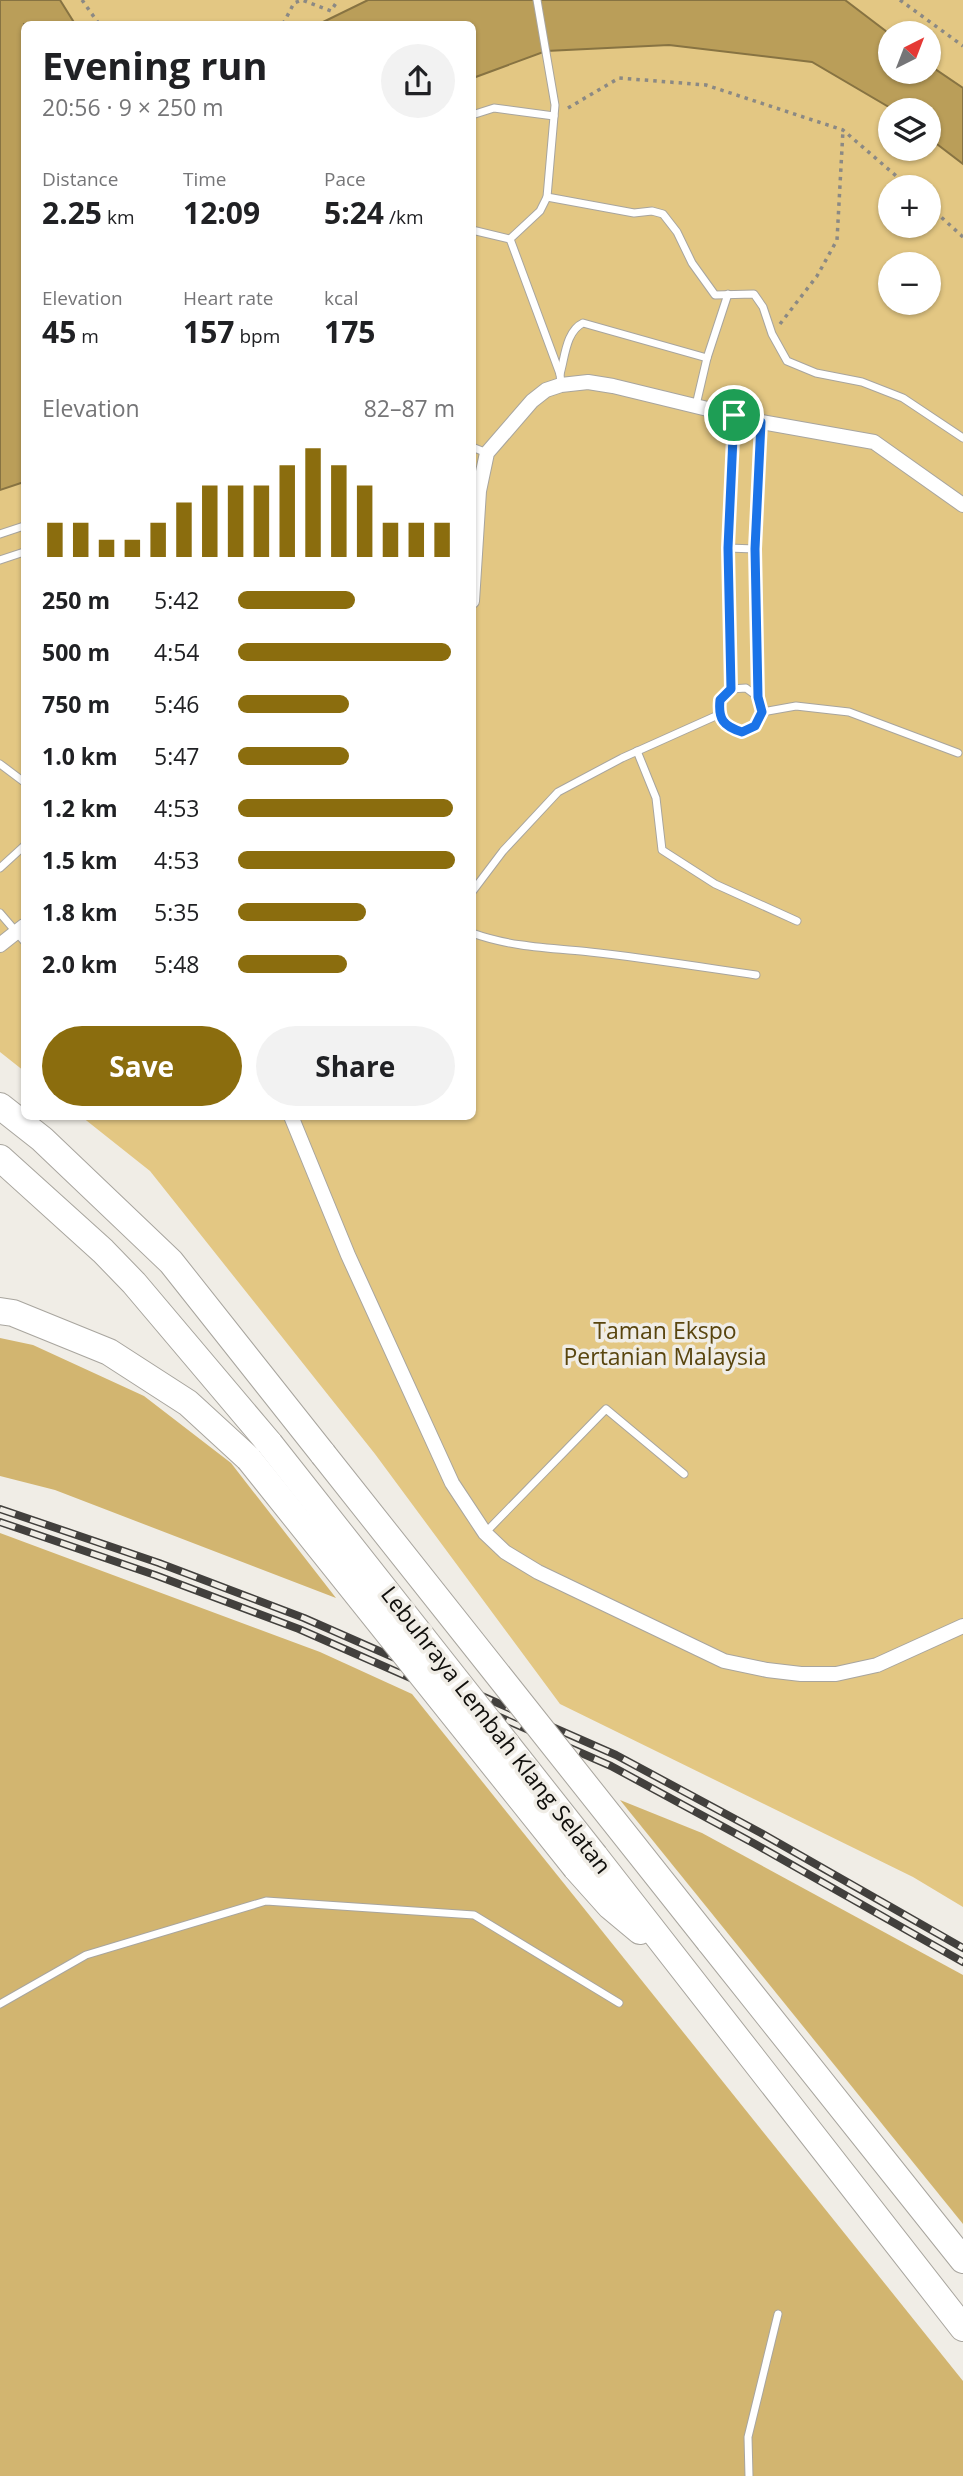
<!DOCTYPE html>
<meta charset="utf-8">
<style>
:root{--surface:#fff;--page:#f2f2f2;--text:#202124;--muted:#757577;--accent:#8b6d0e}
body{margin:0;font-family:"Open Sans",sans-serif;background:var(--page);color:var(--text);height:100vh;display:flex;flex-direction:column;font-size:26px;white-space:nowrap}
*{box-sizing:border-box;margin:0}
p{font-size:23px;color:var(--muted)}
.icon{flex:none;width:38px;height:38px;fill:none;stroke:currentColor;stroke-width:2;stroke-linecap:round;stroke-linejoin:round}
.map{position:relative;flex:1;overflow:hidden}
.details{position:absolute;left:21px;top:21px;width:455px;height:1099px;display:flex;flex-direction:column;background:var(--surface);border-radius:10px;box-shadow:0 2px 5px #0004}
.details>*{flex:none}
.needle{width:46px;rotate:42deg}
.tools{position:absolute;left:878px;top:21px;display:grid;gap:14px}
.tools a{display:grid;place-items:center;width:63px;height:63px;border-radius:50%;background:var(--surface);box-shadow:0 2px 5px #0004;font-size:35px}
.pin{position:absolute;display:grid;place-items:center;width:60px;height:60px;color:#fff;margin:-30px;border:4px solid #fff;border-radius:50%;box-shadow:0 2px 7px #0007}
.round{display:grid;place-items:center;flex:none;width:74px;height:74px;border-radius:37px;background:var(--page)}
.head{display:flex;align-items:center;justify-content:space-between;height:119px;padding:0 21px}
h1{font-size:38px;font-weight:700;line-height:52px}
.figures{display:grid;grid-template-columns:repeat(3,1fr);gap:10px;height:119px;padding:7px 21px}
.figures div{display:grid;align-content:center}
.figures b{font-size:30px;font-weight:700}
.figures small{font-size:19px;font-weight:400}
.figures p{font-size:19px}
.chart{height:196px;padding:14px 21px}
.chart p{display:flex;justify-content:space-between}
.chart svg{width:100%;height:126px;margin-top:7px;stroke:var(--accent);stroke-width:6}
.primary-button{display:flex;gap:14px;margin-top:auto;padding:14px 21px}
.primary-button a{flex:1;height:80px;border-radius:42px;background:var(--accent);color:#fff;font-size:28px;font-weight:700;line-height:80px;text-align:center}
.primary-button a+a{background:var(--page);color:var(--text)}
ul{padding:0 21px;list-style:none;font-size:23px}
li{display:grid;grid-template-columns:112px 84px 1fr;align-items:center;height:52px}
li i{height:18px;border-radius:9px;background:var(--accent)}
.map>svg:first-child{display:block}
</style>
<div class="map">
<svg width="963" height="2476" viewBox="0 0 963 2476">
<rect width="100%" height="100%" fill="#f0ede6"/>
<path fill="#e3c783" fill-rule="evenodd" d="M0,0H963V1907L913,1877L560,1704L375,1454L150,1171L82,1117L472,1116V24H24V1071L0,1052ZM891,33H929V72H891ZM891,110H929V149H891ZM891,187H929V226H891ZM891,264H929V303H891Z"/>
<g fill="#d2b570">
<path d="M0,1338L33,1345L144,1396L231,1463L336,1598L55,1490L0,1476Z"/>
<path d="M0,1533L320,1652L412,1694L963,2381V2476H0Z"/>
<path d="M620,1800L702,1833L963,1975V2224Z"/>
</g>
<g fill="#ba9e59" stroke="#877342" stroke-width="2">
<path d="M0,0H60L75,24H24V482L0,490Z"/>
<path d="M368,0H845L891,35V72H929V65L963,88V164L929,138V110H894L812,62L669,45L546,51L473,78L472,24H319Z"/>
</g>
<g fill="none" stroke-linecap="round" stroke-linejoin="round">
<g stroke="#a8a59e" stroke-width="9">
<g id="lane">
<path d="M537,0L555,105L547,197L540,211L510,239L560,374L561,384"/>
<path d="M472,115L494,108L554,116"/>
<path d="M547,197L634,213L652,211L663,214L677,232L692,263L715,295L754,294L763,307L772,334L787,361L816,373L862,382L903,398L963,438"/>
<path d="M472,230L510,239"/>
<path d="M560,374C565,357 566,331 583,323L707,358"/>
<path d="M696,405L707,358L728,294"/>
<path d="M472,447L487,453"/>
<path d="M0,534L24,526"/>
<path d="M728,548L755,549"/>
<path d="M0,560L24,552"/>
<path d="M731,689L728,548L734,415"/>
<path d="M758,697L746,688L731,689C711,708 716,724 742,732L755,726L762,712L758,697L755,549L761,422"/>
<path d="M762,712L796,706L849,712L958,753"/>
<path d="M637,751L656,798L662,850L715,884L797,921"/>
<path d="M0,764L24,782"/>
<path d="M0,868L24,846"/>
<path d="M472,892L503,851L558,792L622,758L718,715"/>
<path d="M0,913L24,941"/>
<path d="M472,933C511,947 549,948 590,952C645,958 701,967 756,975"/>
<path d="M485,1533L606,1409L684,1474"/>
<path d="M0,2004L86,1955L266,1901L474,1915L619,2003"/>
<path d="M749,2476L748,2437L778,2314"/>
</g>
</g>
<g stroke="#a8a59e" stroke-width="16">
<g id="street">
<path d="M472,601L479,491L487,453L532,401L546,390L561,385L588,382L613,386L761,422L874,442L963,505"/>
<path d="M0,945L24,926"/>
<path d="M291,1116L348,1255L452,1483L485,1533L505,1552L538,1572L724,1661L767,1670L801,1674H836L877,1665L963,1626"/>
</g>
</g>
<g stroke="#a8a59e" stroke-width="28">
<g id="highway">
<path d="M0,1106L42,1139L171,1262L323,1454"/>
<path d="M0,1158L103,1251L134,1283L270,1444"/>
<path d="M0,1311L13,1313L109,1352L188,1403L249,1459"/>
<path d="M595,1856L963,2328"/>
<path d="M576,1868L610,1906L640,1931"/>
<path d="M709,1941L963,2260"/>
</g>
</g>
<g stroke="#8b8984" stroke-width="3.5" stroke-dasharray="3.5 5" stroke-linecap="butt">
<path d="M82,0L99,24"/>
<path d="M900,0L963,46"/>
<path d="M283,24L294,3L302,0L331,11L338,0"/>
<path d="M568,108L619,78L706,85L843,130L909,187"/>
<path d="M929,206L963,237"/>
<path d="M780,324L817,276L837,240L843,130"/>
</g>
<use href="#lane" stroke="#fff" stroke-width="7"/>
<use href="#street" stroke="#fff" stroke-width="14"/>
<use href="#highway" stroke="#fff" stroke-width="26"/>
<g stroke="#42403d" stroke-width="8">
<g id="rail">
<path d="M0,1509L159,1563L304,1618L616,1755L761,1833L963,1948"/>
<path d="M0,1522L155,1575L299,1629L611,1766L755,1844L963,1962"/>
</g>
</g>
<use href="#rail" stroke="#f0ede6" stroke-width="5" stroke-dasharray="16" stroke-linecap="butt"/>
<g stroke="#a8a59e" stroke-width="28" stroke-linecap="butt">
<g id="highway-bridge">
<path d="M270,1444L595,1856"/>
<path d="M323,1454L709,1941"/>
<path d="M249,1459L576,1868"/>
</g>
</g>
<use href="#highway-bridge" stroke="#fff" stroke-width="26"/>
</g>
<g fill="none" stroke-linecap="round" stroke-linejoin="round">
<g stroke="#fff" stroke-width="14">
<path id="route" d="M734,415L761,422L755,549L758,697L762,712L755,726L742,732C723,726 718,719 720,700L731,689L728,548Z"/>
</g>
<use href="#route" stroke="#1a73e8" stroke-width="9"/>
</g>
<g text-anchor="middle" stroke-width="7" stroke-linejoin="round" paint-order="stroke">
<g font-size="23" fill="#59450e" stroke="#f0ede6">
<text x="665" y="1339">Taman Ekspo<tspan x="665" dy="26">Pertanian Malaysia</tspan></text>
</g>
<g font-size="23" fill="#100f0c" stroke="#f0ede6">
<text transform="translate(496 1730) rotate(52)" y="8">Lebuhraya Lembah Klang Selatan</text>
</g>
</g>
</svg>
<div class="tools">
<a><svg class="needle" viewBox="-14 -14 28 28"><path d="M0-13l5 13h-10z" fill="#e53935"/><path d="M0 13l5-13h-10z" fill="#757577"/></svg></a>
<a><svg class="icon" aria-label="layers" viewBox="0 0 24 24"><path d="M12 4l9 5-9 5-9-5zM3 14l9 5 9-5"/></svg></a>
<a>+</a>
<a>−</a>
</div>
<div class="pin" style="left:734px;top:415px;background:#1e9e55"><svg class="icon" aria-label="arrive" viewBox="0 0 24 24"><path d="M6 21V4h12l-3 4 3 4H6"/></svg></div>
<section class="details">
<div class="head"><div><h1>Evening run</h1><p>20:56 · 9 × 250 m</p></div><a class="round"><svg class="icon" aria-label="share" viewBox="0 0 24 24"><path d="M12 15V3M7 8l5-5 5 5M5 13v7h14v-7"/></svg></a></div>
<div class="figures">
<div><p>Distance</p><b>2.25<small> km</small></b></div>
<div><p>Time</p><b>12:09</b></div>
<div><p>Pace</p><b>5:24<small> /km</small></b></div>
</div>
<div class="figures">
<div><p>Elevation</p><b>45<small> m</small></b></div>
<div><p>Heart rate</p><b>157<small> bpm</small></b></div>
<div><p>kcal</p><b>175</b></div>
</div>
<div class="chart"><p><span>Elevation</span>82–87 m</p>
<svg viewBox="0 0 160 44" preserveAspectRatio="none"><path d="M5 44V32M15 44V32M25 44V38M35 44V38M45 44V32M55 44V25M65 44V19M75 44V19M85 44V19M95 44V12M105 44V6M115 44V12M125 44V19M135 44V32M145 44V32M155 44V32"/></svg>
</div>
<ul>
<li><b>250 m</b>5:42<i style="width:54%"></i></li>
<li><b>500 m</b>4:54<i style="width:98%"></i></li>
<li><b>750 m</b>5:46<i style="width:51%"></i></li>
<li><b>1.0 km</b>5:47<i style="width:51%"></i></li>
<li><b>1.2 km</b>4:53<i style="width:99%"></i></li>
<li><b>1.5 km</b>4:53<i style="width:100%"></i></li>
<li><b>1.8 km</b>5:35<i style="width:59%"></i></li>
<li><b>2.0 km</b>5:48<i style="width:50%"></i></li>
</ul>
<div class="primary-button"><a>Save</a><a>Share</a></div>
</section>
</div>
